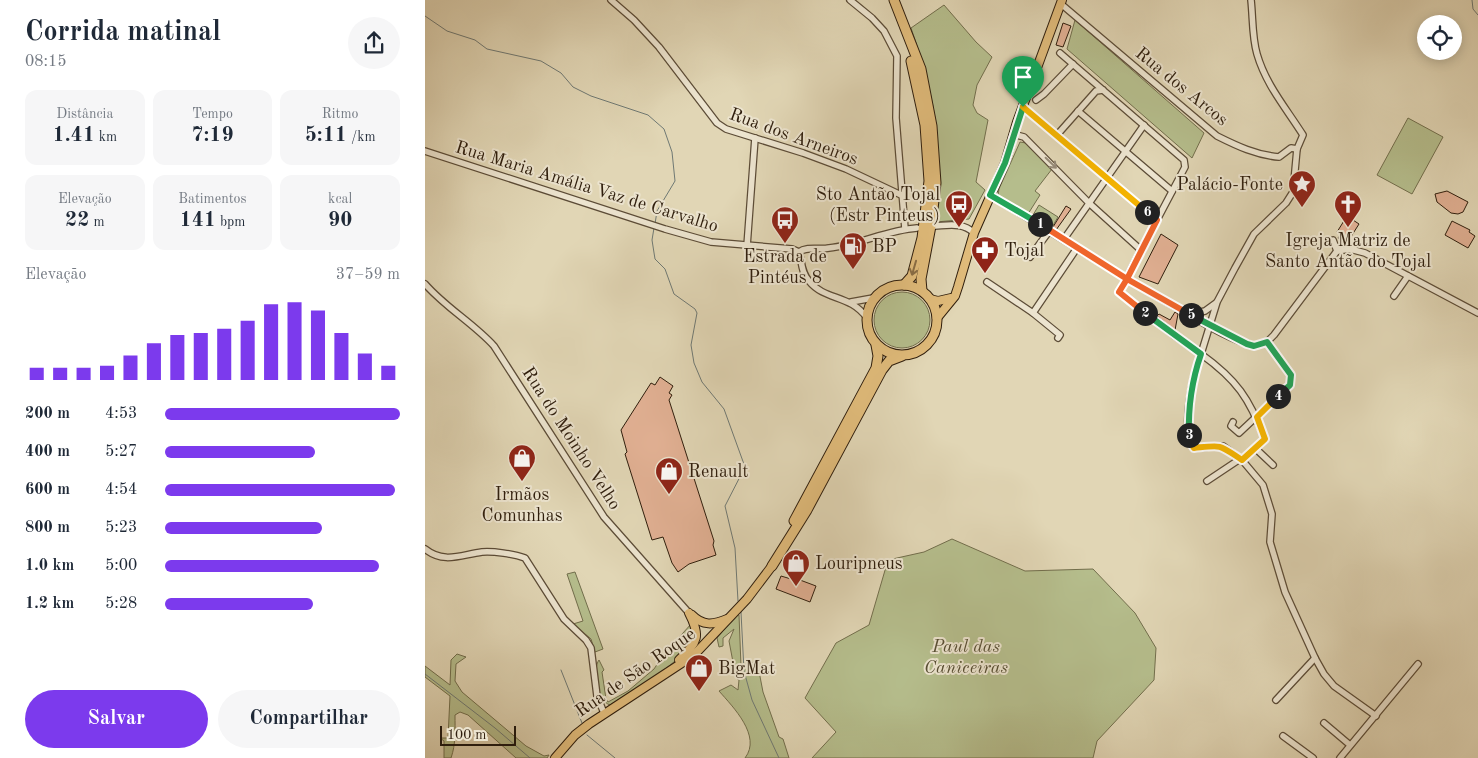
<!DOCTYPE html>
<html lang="pt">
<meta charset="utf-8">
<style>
:root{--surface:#fff;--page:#f6f6f7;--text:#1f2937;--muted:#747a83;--accent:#7c3aed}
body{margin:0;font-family:"Old Standard TT",serif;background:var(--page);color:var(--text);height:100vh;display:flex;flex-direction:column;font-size:19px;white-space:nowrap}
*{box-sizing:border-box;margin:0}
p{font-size:16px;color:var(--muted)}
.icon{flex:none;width:28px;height:28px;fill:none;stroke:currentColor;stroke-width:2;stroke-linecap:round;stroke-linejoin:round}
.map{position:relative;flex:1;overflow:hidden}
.sheet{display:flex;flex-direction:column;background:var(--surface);width:425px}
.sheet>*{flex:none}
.controls{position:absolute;left:992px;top:15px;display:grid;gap:10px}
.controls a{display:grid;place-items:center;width:45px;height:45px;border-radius:50%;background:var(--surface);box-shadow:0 2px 12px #0003;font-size:25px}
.scale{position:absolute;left:15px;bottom:12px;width:76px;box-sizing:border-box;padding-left:5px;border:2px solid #2f1e0d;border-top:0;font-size:14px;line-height:18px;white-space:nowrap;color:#2f1e0d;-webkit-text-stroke:4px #ece4cf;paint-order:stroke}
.pin{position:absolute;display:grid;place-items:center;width:42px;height:42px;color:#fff;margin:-51px -21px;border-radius:50% 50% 50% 0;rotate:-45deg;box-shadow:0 0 5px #0007}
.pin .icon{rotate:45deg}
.km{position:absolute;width:25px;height:25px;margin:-12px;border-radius:50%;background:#222;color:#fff;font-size:14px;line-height:25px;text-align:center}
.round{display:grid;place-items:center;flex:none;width:52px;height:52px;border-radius:26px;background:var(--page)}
.head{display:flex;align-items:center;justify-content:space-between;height:85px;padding:0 25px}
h1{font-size:28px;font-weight:700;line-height:38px}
.stats{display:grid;grid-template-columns:repeat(3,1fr);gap:8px;height:85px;padding:5px 25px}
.stats div{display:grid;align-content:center;border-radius:12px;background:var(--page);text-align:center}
.stats b{font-size:21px;font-weight:700}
.stats small{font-size:14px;font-weight:400}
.stats p{font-size:14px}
.chart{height:140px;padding:10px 25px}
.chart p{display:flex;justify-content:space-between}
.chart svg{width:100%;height:90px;margin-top:5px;stroke:var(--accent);stroke-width:6}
.primary-button{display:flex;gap:10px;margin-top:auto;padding:10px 25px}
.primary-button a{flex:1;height:58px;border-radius:30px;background:var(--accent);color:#fff;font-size:20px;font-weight:700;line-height:58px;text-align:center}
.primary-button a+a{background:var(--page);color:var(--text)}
ul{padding:0 25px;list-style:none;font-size:16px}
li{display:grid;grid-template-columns:80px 60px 1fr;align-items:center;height:38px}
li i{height:12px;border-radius:6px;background:var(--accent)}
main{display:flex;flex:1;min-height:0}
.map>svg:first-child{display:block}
</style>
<main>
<section class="sheet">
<div class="head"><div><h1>Corrida matinal</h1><p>08:15</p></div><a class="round"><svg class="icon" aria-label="share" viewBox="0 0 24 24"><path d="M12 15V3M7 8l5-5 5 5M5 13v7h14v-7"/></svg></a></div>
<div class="stats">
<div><p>Distância</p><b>1.41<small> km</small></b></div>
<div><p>Tempo</p><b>7:19</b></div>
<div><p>Ritmo</p><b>5:11<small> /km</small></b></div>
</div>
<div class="stats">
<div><p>Elevação</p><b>22<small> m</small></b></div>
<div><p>Batimentos</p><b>141<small> bpm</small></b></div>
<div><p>kcal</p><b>90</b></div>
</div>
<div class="chart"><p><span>Elevação</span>37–59 m</p>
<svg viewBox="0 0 160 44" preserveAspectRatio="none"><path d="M5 44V38M15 44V38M25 44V38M35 44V37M45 44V32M55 44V26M65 44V22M75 44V21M85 44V19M95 44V15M105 44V7M115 44V6M125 44V10M135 44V21M145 44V31M155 44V37"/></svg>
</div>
<ul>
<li><b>200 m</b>4:53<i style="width:100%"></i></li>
<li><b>400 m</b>5:27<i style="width:64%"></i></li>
<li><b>600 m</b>4:54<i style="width:98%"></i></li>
<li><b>800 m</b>5:23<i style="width:67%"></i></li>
<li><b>1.0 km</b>5:00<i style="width:91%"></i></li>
<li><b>1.2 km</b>5:28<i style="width:63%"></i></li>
</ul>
<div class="primary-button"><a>Salvar</a><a>Compartilhar</a></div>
</section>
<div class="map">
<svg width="1053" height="758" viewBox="0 0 1053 758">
<rect width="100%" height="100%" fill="#e1d6b5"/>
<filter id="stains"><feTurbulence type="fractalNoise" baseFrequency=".004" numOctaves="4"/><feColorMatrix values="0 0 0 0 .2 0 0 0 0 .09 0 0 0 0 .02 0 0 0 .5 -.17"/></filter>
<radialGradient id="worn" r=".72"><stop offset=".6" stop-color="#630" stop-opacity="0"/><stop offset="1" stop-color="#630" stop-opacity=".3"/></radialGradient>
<g fill="#b5bd8c" stroke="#726e4c">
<path d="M519,5L551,42L567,57L552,85L548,105L552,113L563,120L551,182L560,190L544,219L511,222C512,193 514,163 512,133C508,97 498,62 486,28Z"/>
<path d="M650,20L779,133L767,158L642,49Z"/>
<path d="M983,118L1018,137L987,194L952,175Z"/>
<path d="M595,142L601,143L627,169L610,191L615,195L603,214L573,195L574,189Z"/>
<path d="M614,205L633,217L627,227L608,215Z"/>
<circle cx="477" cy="320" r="28"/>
<path d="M527,539L600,571L668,569L710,613L731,648L729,680L672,741L668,758H387L411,732L380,698L411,643L444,625L463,560L499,552Z"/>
<path d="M150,572L178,649L170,652L166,639L148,624L158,621L142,574Z"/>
<path d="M312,614L314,615L316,666L332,661L338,692L354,737L358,739L364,758H320C337,736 308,707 294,691L306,685L313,690L314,680L311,678L304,641L309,629L298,638V646L294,647L292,638Z"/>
<path d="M267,623C267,626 269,631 269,634C268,658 204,692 185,705C172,701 167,669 174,660L179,670L177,672L181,699L183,702L203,691L229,669L239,654Z"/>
<path d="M32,654L41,657L31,664L30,681L37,692L101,746L119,756L124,755L122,758H91L43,715L35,712L30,715C30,729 31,744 26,758H19V741L15,738H23L25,696L0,677V666L25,685L26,660Z"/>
</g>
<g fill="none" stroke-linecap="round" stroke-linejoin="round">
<g stroke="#6f7974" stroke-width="1">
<path d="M1047,0L1048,9L1053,15"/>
<path d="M0,16L22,31L50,40L62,49L116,61L136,73L148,87L166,96L223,115L239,129L247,152L250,181L232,211L230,224"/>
<path d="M229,228L227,240L230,259L240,269L249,294L270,309L272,313L266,345L269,363L277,382L299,409L320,467L300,506L310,548L313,601"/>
<path d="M316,612L319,671L327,700L354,758"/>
<path d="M136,670L157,723"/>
<path d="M0,674L70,728L105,758"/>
<path d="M162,735L190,758"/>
</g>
</g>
<g fill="#e1b093" stroke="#2f1e0d">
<path d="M638,23L646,26L638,47L631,45Z"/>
<path d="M1022,191L1043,202L1038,212L1033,214L1026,213L1012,202L1010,194Z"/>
<path d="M641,206L646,209L631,230L628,227Z"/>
<path d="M922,216L934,224L922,243L913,238L916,234L912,232Z"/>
<path d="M1027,221L1045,230L1044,232L1050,236L1043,248L1020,235Z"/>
<path d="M736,234L753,245L733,284L714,277Z"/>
<path d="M750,312L753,314L750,330L732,316L734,314L745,320Z"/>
<path d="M235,377L248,386L244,393L247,395L244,400L289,541L288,545L291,555L264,564L253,572L247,563L238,537L227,540L200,454L202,452L196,430L226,383L230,385Z"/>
<path d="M356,576L366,579L367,577L391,586L385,602L351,589Z"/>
</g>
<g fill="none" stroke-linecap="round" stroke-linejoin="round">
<g stroke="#5c4c37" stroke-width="8">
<g id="minor">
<path d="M186,0L209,20L234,47L292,123L301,129L378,153L421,169L476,195"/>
<path d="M425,0L447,18L459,31L472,56L471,118L480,229"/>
<path d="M636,4L792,136C812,146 831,155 854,157L866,148L872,149"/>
<path d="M635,53L759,160L760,167L694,292L750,336L776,354L792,302L810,268L829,234L861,203L868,192L872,149L878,135C861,108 841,85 832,54C827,37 828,18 826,0"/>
<path d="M611,100L619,94L648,64"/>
<path d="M598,107L732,221"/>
<path d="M653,111L747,191"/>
<path d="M588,134L599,137L664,203L717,251"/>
<path d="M632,135L671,91L678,90"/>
<path d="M0,151L240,229L286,242L367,249L374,252C382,246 395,250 404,248C434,245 462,230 492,228"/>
<path d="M565,195C628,233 690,273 754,309C777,322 803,339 829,346L842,342L849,335L912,251"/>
<path d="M506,226C521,226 537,221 549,233"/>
<path d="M639,239L719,125"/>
<path d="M908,240L912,251"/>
<path d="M322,246L330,138"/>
<path d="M912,251L925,249L940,253L1053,313"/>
<path d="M374,252C377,262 376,272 384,281C400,301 425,294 442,318"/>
<path d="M605,257L625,230"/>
<path d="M562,282L608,313L635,335L633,338"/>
<path d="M0,284C21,308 48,323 69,346L179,517L264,613"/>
<path d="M969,296L983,276"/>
<path d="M426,302L448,298"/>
<path d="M608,313L652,248"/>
<path d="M766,314L780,311L791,303"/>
<path d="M808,422L806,426L814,433L865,385L866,375L842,342"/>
<path d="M830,448L848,465"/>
<path d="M817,460L840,439C824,398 812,380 776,354C768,376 755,428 769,448L798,446L817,460L838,485L847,514L845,542L860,592L890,658L899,674L909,686L951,716"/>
<path d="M782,481L815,459"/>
<path d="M0,549C19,564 35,555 57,552C68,551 89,554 100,558L139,619L161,640L166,648L172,696L179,713"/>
<path d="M851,700L890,658"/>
<path d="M899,723L925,745"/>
<path d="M858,736L888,758"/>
<path d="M915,758L993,664"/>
</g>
</g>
<g stroke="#2f1e0d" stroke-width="10">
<g id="major">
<path d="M505,299L513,301L526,298"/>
<path d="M512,318L530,296L533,287L549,233L580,163L592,122L637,0"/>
<path d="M267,615C278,626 288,625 302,619"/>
<path d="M254,660C273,642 276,636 264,613"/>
<path d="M130,758L150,735L164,724L269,655L322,599L347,566"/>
</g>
</g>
<g stroke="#2f1e0d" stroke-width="11">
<g id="highway">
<path d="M469,0L496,69L507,126L511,183L506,226L496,279L497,291"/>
<circle cx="477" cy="320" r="35"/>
<path d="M479,285L487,276L497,238L504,181L500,125L486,61"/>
<path d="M369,521L451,368L453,356L451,345"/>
<path d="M347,566L382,510L457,370L464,361L477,356"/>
</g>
</g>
<use href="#minor" stroke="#ece4cf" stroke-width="5.5"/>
<use href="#major" stroke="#e0bb7a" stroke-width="8"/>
<use href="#highway" stroke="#e0bb7a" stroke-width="9"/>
</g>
<defs><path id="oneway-shaft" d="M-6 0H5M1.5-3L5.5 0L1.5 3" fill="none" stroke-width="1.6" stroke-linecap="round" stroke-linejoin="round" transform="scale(1.25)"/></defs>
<use stroke="#978b78" href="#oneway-shaft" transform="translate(626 163) rotate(44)"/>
<use stroke="#886c44" href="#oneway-shaft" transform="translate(489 268) rotate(106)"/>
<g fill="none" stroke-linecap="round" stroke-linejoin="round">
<g stroke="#fff" stroke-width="10">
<path id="split-1" d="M598,107L580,163L565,195L615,224"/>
</g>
<g stroke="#fff" stroke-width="10">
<path id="split-2" d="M615,224L702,279L694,292L720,313"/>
</g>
<g stroke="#fff" stroke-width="10">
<path id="split-3" d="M720,313L776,354C767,380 763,407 764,435"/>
</g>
<g stroke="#fff" stroke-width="10">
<path id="split-4" d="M764,435L765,442L769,448C798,445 793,444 817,460L840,439L832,417L853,396"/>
</g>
<g stroke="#fff" stroke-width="10">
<path id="split-5" d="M766,315L822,344L829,346L842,342L866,375L865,385L853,396"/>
</g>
<g stroke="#fff" stroke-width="10">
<path id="split-6" d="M722,212L732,220L702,279L766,315"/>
</g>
<g stroke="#fff" stroke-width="10">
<path id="split-7" d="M598,107L722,212"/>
</g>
<use href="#split-1" stroke="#22a559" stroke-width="6"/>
<use href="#split-2" stroke="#f0652b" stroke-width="6"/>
<use href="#split-3" stroke="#22a559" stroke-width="6"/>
<use href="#split-4" stroke="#f5b400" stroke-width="6"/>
<use href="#split-5" stroke="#22a559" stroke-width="6"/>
<use href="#split-6" stroke="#f0652b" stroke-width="6"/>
<use href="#split-7" stroke="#f5b400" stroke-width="6"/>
</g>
<defs>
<g id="sight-pin" transform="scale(1.4375)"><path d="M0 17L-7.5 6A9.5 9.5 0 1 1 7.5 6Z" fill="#8f2418" stroke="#ece4cf"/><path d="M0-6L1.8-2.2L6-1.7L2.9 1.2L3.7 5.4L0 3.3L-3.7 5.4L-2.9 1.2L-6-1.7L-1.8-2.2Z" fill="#fff"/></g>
<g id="bus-pin" transform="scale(1.4375)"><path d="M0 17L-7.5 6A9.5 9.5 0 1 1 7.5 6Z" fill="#8f2418" stroke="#ece4cf"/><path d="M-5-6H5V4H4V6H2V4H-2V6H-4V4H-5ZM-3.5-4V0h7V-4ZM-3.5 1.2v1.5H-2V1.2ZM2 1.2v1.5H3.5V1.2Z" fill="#fff"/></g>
<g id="church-pin" transform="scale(1.4375)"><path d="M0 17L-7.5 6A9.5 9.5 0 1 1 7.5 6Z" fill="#8f2418" stroke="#ece4cf"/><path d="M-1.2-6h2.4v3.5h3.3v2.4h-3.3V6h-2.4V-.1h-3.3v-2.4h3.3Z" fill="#fff"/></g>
<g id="fuel-pin" transform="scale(1.4375)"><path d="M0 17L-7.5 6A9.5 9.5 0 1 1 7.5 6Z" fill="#8f2418" stroke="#ece4cf"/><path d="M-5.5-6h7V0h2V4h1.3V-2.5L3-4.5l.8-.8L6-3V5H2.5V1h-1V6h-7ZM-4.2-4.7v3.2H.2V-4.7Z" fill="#fff"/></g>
<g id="pharmacy-pin" transform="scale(1.4375)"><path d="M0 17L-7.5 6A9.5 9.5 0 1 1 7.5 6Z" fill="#8f2418" stroke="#ece4cf"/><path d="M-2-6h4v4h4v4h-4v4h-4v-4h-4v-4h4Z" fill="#fff"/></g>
<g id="shop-pin" transform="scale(1.4375)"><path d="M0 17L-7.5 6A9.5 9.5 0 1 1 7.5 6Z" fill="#8f2418" stroke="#ece4cf"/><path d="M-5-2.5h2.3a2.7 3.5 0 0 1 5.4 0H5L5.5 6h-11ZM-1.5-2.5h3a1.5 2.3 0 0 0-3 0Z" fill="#fff"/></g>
</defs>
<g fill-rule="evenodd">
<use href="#sight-pin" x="877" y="184"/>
<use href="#bus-pin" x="534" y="204"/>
<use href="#church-pin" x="923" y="204"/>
<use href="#bus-pin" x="360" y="220"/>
<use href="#fuel-pin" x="428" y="246"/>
<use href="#pharmacy-pin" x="560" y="250"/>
<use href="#shop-pin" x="97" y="458"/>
<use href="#shop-pin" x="244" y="471"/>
<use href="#shop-pin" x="371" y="563"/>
<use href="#shop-pin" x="274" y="668"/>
</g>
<g text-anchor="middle" stroke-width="4" stroke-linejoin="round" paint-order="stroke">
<g font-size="18" fill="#2f1e0d" stroke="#ece4cf">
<text transform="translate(757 86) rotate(39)" y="6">Rua dos Arcos</text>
<text transform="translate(369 136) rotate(20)" y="6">Rua dos Arneiros</text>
<text transform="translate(162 186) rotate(17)" y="6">Rua Maria Amália Vaz de Carvalho</text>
<text transform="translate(147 438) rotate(57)" y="6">Rua do Moinho Velho</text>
<text transform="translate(210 672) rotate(-35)" y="6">Rua de São Roque</text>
</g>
<g font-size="18" fill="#2f1e0d" stroke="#ece4cf" text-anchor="start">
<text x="858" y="190" text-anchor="end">Palácio-Fonte</text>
<text x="515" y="200" text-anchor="end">Sto Antão Tojal<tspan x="515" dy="21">(Estr Pinteus)</tspan></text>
<text x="923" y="246" text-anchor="middle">Igreja Matriz de<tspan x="923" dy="21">Santo Antão do Tojal</tspan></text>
<text x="447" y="252">BP</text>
<text x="579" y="256">Tojal</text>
<text x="360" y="262" text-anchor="middle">Estrada de<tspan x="360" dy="21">Pintéus 8</tspan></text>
<text x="263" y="477">Renault</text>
<text x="97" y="500" text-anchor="middle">Irmãos<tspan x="97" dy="21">Comunhas</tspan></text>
<text x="390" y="569">Louripneus</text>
<text x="293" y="674">BigMat</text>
</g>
<g font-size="18" font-style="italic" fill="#574e33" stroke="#ece4cf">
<text x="541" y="652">Paul das<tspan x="541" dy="21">Caniceiras</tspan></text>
</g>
</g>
<rect width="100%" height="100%" filter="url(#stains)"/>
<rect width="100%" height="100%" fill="url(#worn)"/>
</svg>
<div class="controls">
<a><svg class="icon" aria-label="locate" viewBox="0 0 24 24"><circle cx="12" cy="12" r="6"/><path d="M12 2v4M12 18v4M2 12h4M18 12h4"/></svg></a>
</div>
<div class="scale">100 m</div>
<div class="pin" style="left:598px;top:107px;background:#1e9e55"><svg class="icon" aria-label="arrive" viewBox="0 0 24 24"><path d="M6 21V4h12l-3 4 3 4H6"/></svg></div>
<b class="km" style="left:615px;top:224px">1</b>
<b class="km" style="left:720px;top:313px">2</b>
<b class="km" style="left:764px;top:435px">3</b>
<b class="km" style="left:853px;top:396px">4</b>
<b class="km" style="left:766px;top:315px">5</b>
<b class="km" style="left:722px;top:212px">6</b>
</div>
</main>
